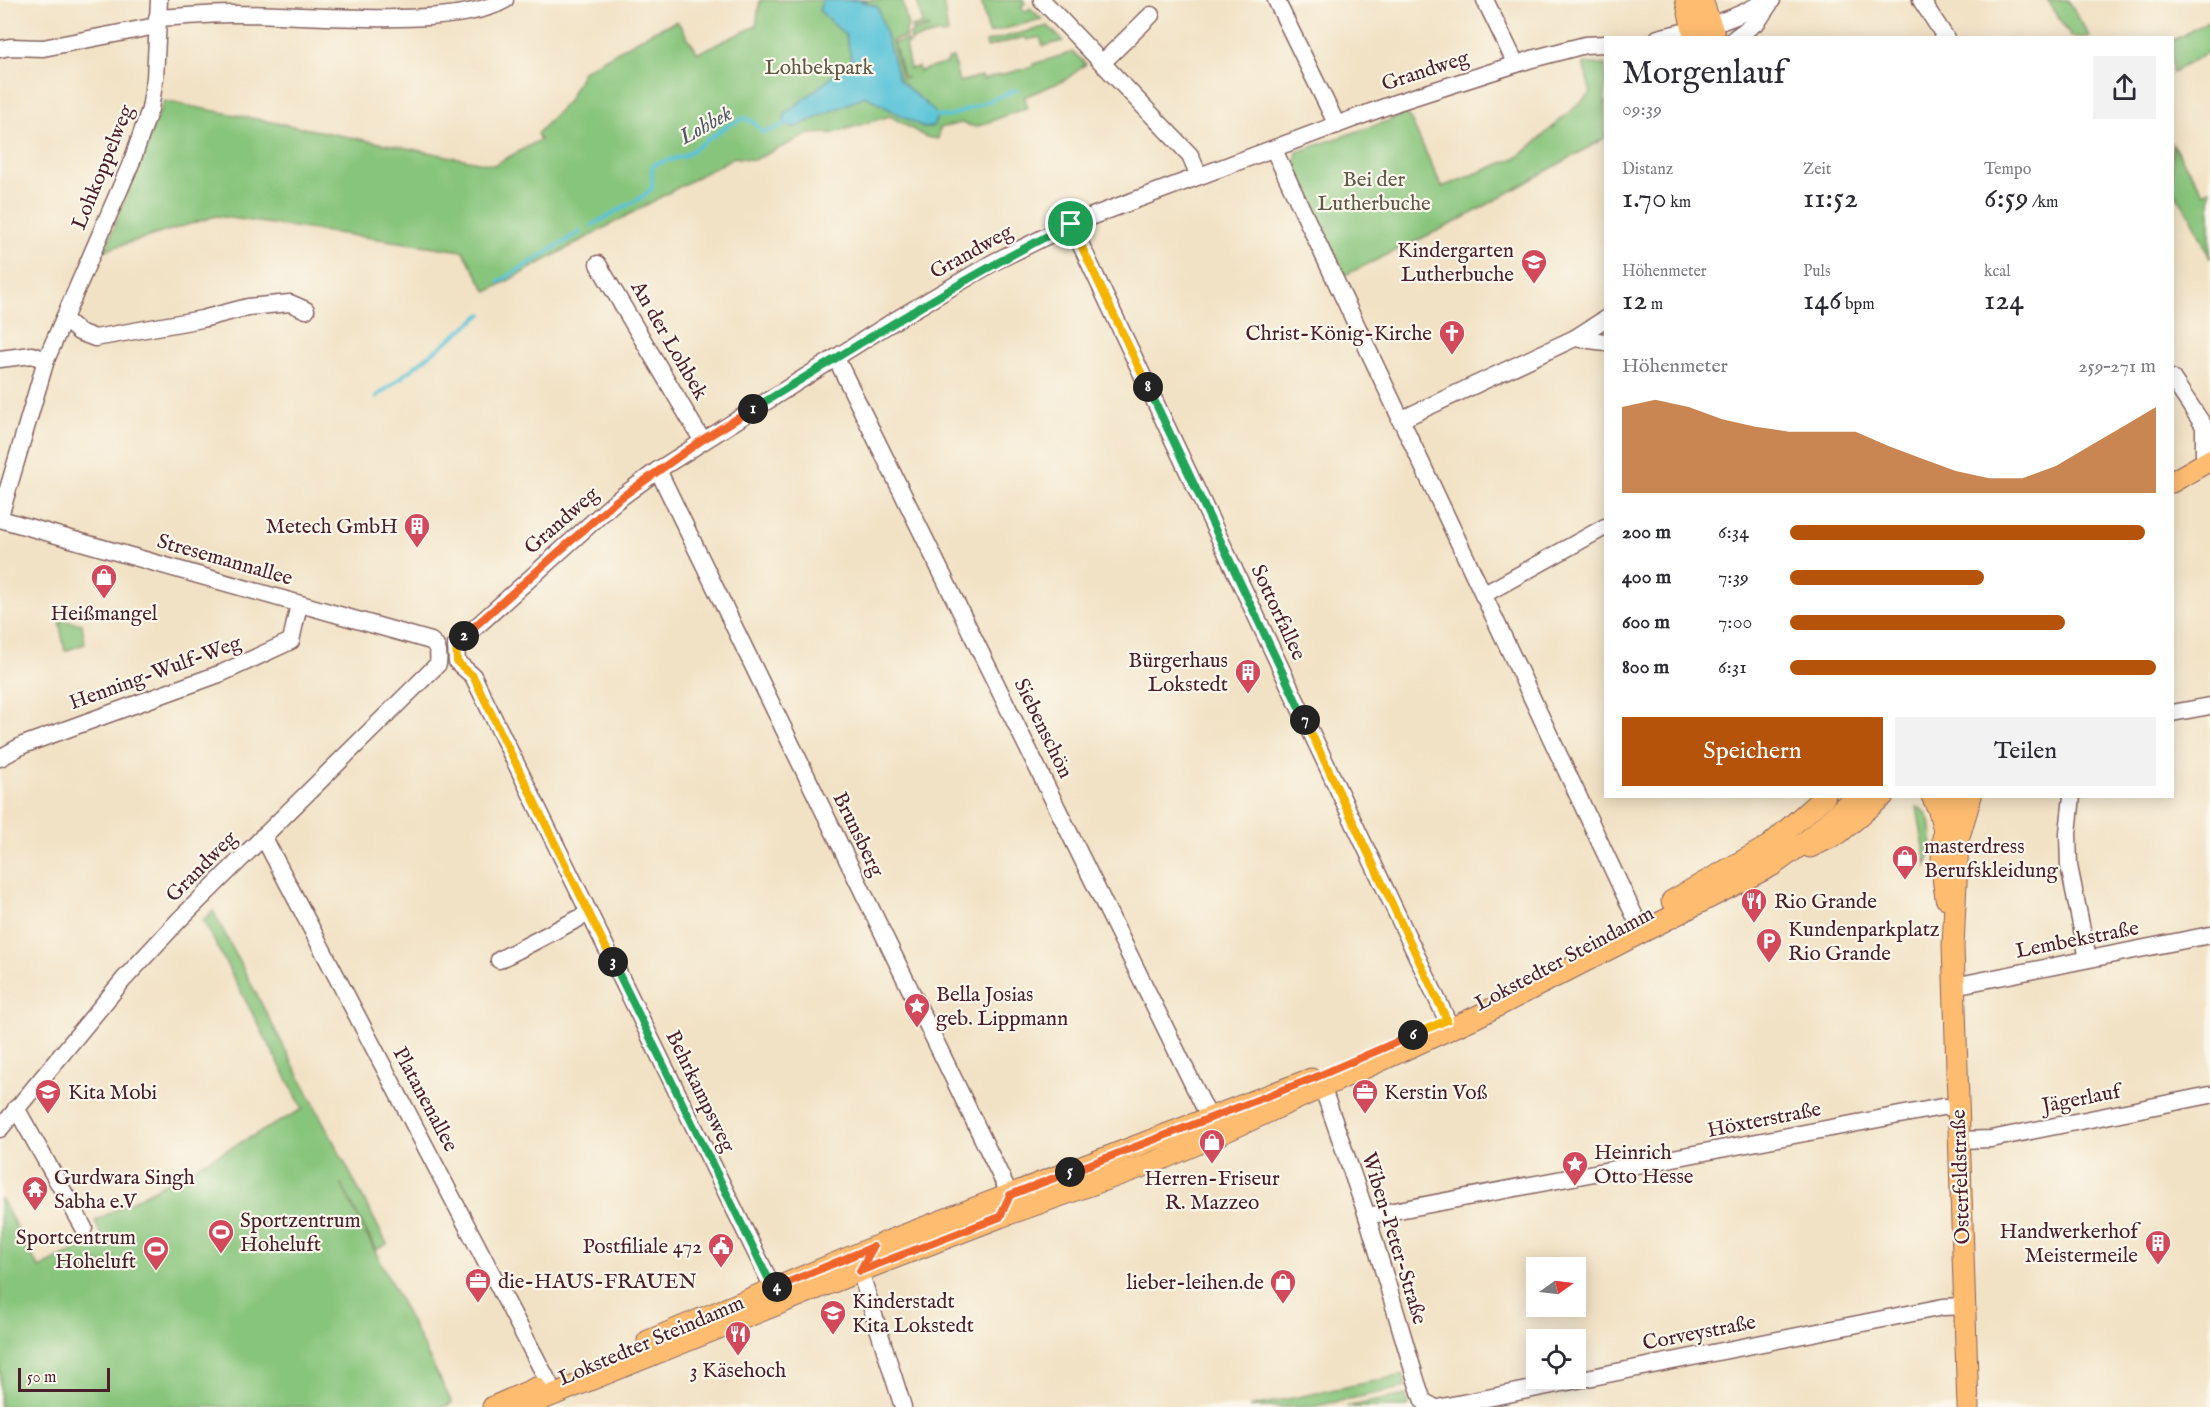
<!DOCTYPE html>
<html lang="de">
<meta charset="utf-8">
<style>
:root{--surface:#fff;--page:#f2f2f3;--text:#2b2b33;--muted:#7c7c81;--accent:#b45309}
body{margin:0;font-family:"IM FELL English",serif;background:var(--page);color:var(--text);height:100vh;display:flex;flex-direction:column;font-size:22px;white-space:nowrap}
*{box-sizing:border-box;margin:0}
p{font-size:20px;color:var(--muted)}
.icon{flex:none;width:33px;height:33px;fill:none;stroke:currentColor;stroke-width:2;stroke-linecap:round;stroke-linejoin:round}
.map{position:relative;flex:1;overflow:hidden}
.details{position:absolute;left:1604px;top:36px;width:570px;height:762px;display:flex;flex-direction:column;background:var(--surface);border-radius:0px;box-shadow:0 3px 15px #0003}
.details>*{flex:none}
.needle{width:39px;rotate:76deg}
.controls{position:absolute;left:1526px;top:1257px;display:grid;gap:12px}
.controls a{display:grid;place-items:center;width:60px;height:60px;border-radius:0px;background:var(--surface);box-shadow:0 3px 15px #0003;font-size:30px}
.scale{position:absolute;left:18px;bottom:15px;width:92px;box-sizing:border-box;padding-left:6px;border:3px solid #4a1f2b;border-top:0;font-size:16px;line-height:21px;white-space:nowrap;color:#4a1f2b;-webkit-text-stroke:4px #fbf7ec;paint-order:stroke}
.pin{position:absolute;display:grid;place-items:center;width:51px;height:51px;color:#fff;margin:-26px;border:3px solid #fff;border-radius:50%;box-shadow:0 2px 6px #0007}
.km{position:absolute;width:30px;height:30px;margin:-15px;border-radius:50%;background:#222;color:#fff;font-size:16px;line-height:30px;text-align:center}
.round{display:grid;place-items:center;flex:none;width:63px;height:63px;border-radius:0px;background:var(--page)}
.summary{display:flex;align-items:center;justify-content:space-between;height:102px;padding:0 18px}
h1{font-size:33px;font-weight:600;line-height:45px}
.stats{display:grid;grid-template-columns:repeat(3,1fr);gap:9px;height:102px;padding:6px 18px}
.stats div{display:grid;align-content:center}
.stats b{font-size:30px;font-weight:600}
.stats small{font-size:16px;font-weight:400}
.stats p{font-size:16px}
.chart{height:168px;padding:12px 18px}
.chart p{display:flex;justify-content:space-between}
.chart svg{width:100%;height:108px;margin-top:6px;fill:var(--accent);opacity:.7}
.action{display:flex;gap:12px;margin-top:auto;padding:12px 18px}
.action a{flex:1;height:69px;border-radius:0px;background:var(--accent);color:#fff;font-size:24px;font-weight:600;line-height:69px;text-align:center}
.action a+a{background:var(--page);color:var(--text)}
ul{padding:0 18px;list-style:none;font-size:20px}
li{display:grid;grid-template-columns:96px 72px 1fr;align-items:center;height:45px}
li i{height:15px;border-radius:8px;background:var(--accent)}
.map>svg:first-child{display:block}
</style>
<div class="map">
<svg width="2210" height="1407" viewBox="0 0 2210 1407">
<rect width="100%" height="100%" fill="#fbf7ec"/>
<filter id="ink" filterUnits="userSpaceOnUse"><feTurbulence type="fractalNoise" baseFrequency=".0167" numOctaves="2"/><feDisplacementMap in="SourceGraphic" scale="12" xChannelSelector="R" yChannelSelector="G"/><feConvolveMatrix kernelMatrix="1 2 1 2 8 2 1 2 1" color-interpolation-filters="sRGB"/></filter>
<filter id="wash" filterUnits="userSpaceOnUse"><feTurbulence type="fractalNoise" baseFrequency=".008" numOctaves="4" result="noise"/><feDisplacementMap in="SourceGraphic" scale="24" xChannelSelector="R" yChannelSelector="G"/><feGaussianBlur stdDeviation="1.35" result="paint"/><feColorMatrix in="noise" values="0 0 0 0 0 0 0 0 0 0 0 0 0 0 0 0 0 1.4 0 .05"/><feComposite in="paint" operator="in"/></filter>
<g filter="url(#wash)">
<rect width="100%" height="100%" fill="#f2e2c5"/>
<g fill="#88c57b" stroke="#697253" stroke-width="1.5">
<path d="M760,0H902L908,27L905,32L906,37L892,41L902,79L907,77L903,76L894,43L907,40L908,44L905,45L910,69L918,67L919,71L948,63V59L953,58L959,82L982,76L983,79L1033,67V64L1073,52L1086,64L1065,80L1024,97L1028,107L976,127L961,123L940,128L938,139L926,137L890,116L833,133L809,134L754,160L734,157L487,292L463,251L216,216L105,250L164,101L494,165L540,140L537,134L568,101L583,71L652,32L677,21L698,53L756,26Z"/>
<path d="M917,0H943L948,34L941,35L940,33L912,40L911,43L909,36L911,33L929,28L928,26L912,30L911,27L923,24Z"/>
<path d="M981,0H1023L1025,3L1021,7L1026,12L1030,8L1042,19L989,33Z"/>
<path d="M2047,0H2068L2090,37H2071Z"/>
<path d="M2210,20V51L2172,73V41Z"/>
<path d="M1048,26L1063,41L1043,46L1040,37L1027,40L1025,37L987,47L986,42Z"/>
<path d="M1583,63L1605,65V138L1460,220L1345,275L1294,167L1297,152L1408,114L1442,187L1520,156L1591,93Z"/>
<path d="M2172,144L2204,193L2210,189V258L2193,220L2172,189Z"/>
<path d="M59,620L82,624L85,644L65,651Z"/>
<path d="M1917,807C1937,813 1933,850 1927,866Z"/>
<path d="M213,911L387,1244L376,1250L341,1184L452,1403L444,1407H0V1197L39,1268L102,1237L95,1221L303,1109L203,920Z"/>
<path d="M1403,1375L1407,1387L1311,1407H1249Z"/>
<path d="M1406,1395L1408,1407H1346Z"/>
</g>
<path fill="#5cc4d8" stroke="#537282" stroke-width="1.5" d="M823,0H859L878,7L899,80L933,110L937,117L933,126L924,128L865,96L794,128L784,124L785,114L852,61L846,36L819,10Z"/>
<g fill="none" stroke-linecap="round" stroke-linejoin="round">
<g stroke="#5cc4d8" stroke-width="4">
<path d="M932,115L948,117L1016,90"/>
<path d="M592,225L644,196L652,188V168L655,164L684,156L727,126L744,118C768,126 753,142 786,123"/>
<path d="M499,282L580,232"/>
<path d="M376,397L482,314"/>
</g>
</g>
</g>
<g filter="url(#ink)">
<g fill="none" stroke-linecap="round" stroke-linejoin="round">
<g stroke="#856361" stroke-width="19">
<g id="minor">
<path d="M1042,0L1190,155L1199,176"/>
<path d="M1276,0L1337,125"/>
<path d="M1485,0L1516,64"/>
<path d="M1921,0L1946,38"/>
<path d="M157,18C184,17 211,13 239,14C303,14 453,30 505,0"/>
<path d="M1658,38C1696,29 1733,22 1766,0"/>
<path d="M1735,38L1758,21L1772,0"/>
<path d="M0,49L10,47L43,48L156,26"/>
<path d="M1103,62L1151,15"/>
<path d="M1274,150L1637,921"/>
<path d="M1071,224L1447,1020"/>
<path d="M598,264L702,440"/>
<path d="M64,319L79,332L95,338L202,319L248,307L290,303L306,310"/>
<path d="M1575,338L1605,342"/>
<path d="M836,358L1210,1119"/>
<path d="M0,359L32,355L46,360"/>
<path d="M2172,378L2204,426V463"/>
<path d="M1400,420L1575,338L1605,319"/>
<path d="M658,470L1010,1195L1006,1204"/>
<path d="M0,516L46,360L132,161L150,109L155,78L159,0"/>
<path d="M0,519L431,641C439,647 439,655 438,664L179,920L124,979L0,1129"/>
<path d="M1483,595L1605,527"/>
<path d="M2172,713L2210,706"/>
<path d="M0,758L23,745L222,673L291,641L299,604"/>
<path d="M2072,796L2068,833L2069,866L2088,959"/>
<path d="M263,836L549,1383"/>
<path d="M499,960L589,913"/>
<path d="M1954,986L2210,935"/>
<path d="M1323,1089L1367,1216L1416,1380L1423,1401L1434,1407"/>
<path d="M16,1108L84,1228"/>
<path d="M1960,1140L1991,1139L2210,1095"/>
<path d="M1367,1216L1942,1107H1958"/>
<path d="M865,1261L860,1271L903,1407"/>
<path d="M773,1288L473,676L457,662L456,645L616,501L658,470L889,324L994,262L1071,224L1398,102L1532,59L1585,45L1605,44"/>
<path d="M1442,1407L1943,1307L1964,1306"/>
</g>
</g>
<g stroke="#856361" stroke-width="23">
<g id="major">
<path d="M1686,0L1695,38"/>
<path d="M1702,0L1715,38"/>
<path d="M2172,482L2210,460"/>
<path d="M1932,796L1938,808L1943,826"/>
<path d="M1810,847L1838,834L1883,796"/>
<path d="M1946,898C1940,864 1940,830 1952,796"/>
<path d="M1672,901L1769,846L1825,796"/>
<path d="M648,1341L889,1241L1311,1079"/>
<path d="M493,1407L536,1388"/>
<path d="M523,1407L860,1271L1000,1217L1155,1162L1213,1137L1476,1017L1773,865L1808,840L1856,796"/>
<path d="M1968,1407L1953,946L1958,840L1971,796"/>
</g>
</g>
<use href="#minor" stroke="#fff" stroke-width="16"/>
<use href="#major" stroke="#fdbc70" stroke-width="21"/>
</g>
</g>
<g fill="none" stroke-linecap="round" stroke-linejoin="round" filter="url(#ink)">
<g stroke="#fff" stroke-width="12">
<path id="split-1" d="M753,409C858,345 961,279 1071,224"/>
</g>
<g stroke="#fff" stroke-width="12">
<path id="split-2" d="M464,636L616,501L702,440L753,409"/>
</g>
<g stroke="#fff" stroke-width="12">
<path id="split-3" d="M464,636L456,645L457,662L473,676L613,962"/>
</g>
<g stroke="#fff" stroke-width="12">
<path id="split-4" d="M613,962L773,1288L777,1287"/>
</g>
<g stroke="#fff" stroke-width="12">
<path id="split-5" d="M777,1287L873,1247L860,1271L1000,1217L1010,1195L1070,1172"/>
</g>
<g stroke="#fff" stroke-width="12">
<path id="split-6" d="M1070,1172L1314,1078L1413,1035"/>
</g>
<g stroke="#fff" stroke-width="12">
<path id="split-7" d="M1305,720L1447,1020L1413,1035"/>
</g>
<g stroke="#fff" stroke-width="12">
<path id="split-8" d="M1148,387L1305,720"/>
</g>
<g stroke="#fff" stroke-width="12">
<path id="split-9" d="M1071,224L1148,387"/>
</g>
<use href="#split-1" stroke="#22a559" stroke-width="8"/>
<use href="#split-2" stroke="#f0652b" stroke-width="8"/>
<use href="#split-3" stroke="#f5b400" stroke-width="8"/>
<use href="#split-4" stroke="#22a559" stroke-width="8"/>
<use href="#split-5" stroke="#f0652b" stroke-width="8"/>
<use href="#split-6" stroke="#f0652b" stroke-width="8"/>
<use href="#split-7" stroke="#f5b400" stroke-width="8"/>
<use href="#split-8" stroke="#22a559" stroke-width="8"/>
<use href="#split-9" stroke="#f5b400" stroke-width="8"/>
</g>
<defs>
<g id="school-pin" transform="scale(1.35)"><path d="M0 17L-7.5 6A9.5 9.5 0 1 1 7.5 6Z" fill="#d1495b" stroke="#fbf7ec"/><path d="M0-5L7-2L0 1L-7-2ZM-4 1L0 2.5L4 1V4Q0 6-4 4Z" fill="#fff"/></g>
<g id="church-pin" transform="scale(1.35)"><path d="M0 17L-7.5 6A9.5 9.5 0 1 1 7.5 6Z" fill="#d1495b" stroke="#fbf7ec"/><path d="M-1.2-6h2.4v3.5h3.3v2.4h-3.3V6h-2.4V-.1h-3.3v-2.4h3.3Z" fill="#fff"/></g>
<g id="building-pin" transform="scale(1.35)"><path d="M0 17L-7.5 6A9.5 9.5 0 1 1 7.5 6Z" fill="#d1495b" stroke="#fbf7ec"/><path d="M-4-6H4V6H1V3H-1V6H-4ZM-2.5-4.3h1.7v1.8h-1.7ZM.8-4.3h1.7v1.8H.8ZM-2.5-1h1.7V.8h-1.7ZM.8-1h1.7V.8H.8Z" fill="#fff"/></g>
<g id="shop-pin" transform="scale(1.35)"><path d="M0 17L-7.5 6A9.5 9.5 0 1 1 7.5 6Z" fill="#d1495b" stroke="#fbf7ec"/><path d="M-5-2.5h2.3a2.7 3.5 0 0 1 5.4 0H5L5.5 6h-11ZM-1.5-2.5h3a1.5 2.3 0 0 0-3 0Z" fill="#fff"/></g>
<g id="restaurant-pin" transform="scale(1.35)"><path d="M0 17L-7.5 6A9.5 9.5 0 1 1 7.5 6Z" fill="#d1495b" stroke="#fbf7ec"/><path d="M-5-6h1v4h1v-4h1v4h1v-4h1v5L-1.5 .5V6h-2V.5L-5-1ZM5-6V6H3V1.5H1.5Q1.5-4 5-6Z" fill="#fff"/></g>
<g id="parking-pin" transform="scale(1.35)"><path d="M0 17L-7.5 6A9.5 9.5 0 1 1 7.5 6Z" fill="#d1495b" stroke="#fbf7ec"/><path d="M-3.5-5.5H1a3.5 3.5 0 0 1 0 7H-1V5.5H-3.5ZM-1-3.4V-.6H.8a1.4 1.4 0 0 0 0-2.8Z" fill="#fff"/></g>
<g id="sight-pin" transform="scale(1.35)"><path d="M0 17L-7.5 6A9.5 9.5 0 1 1 7.5 6Z" fill="#d1495b" stroke="#fbf7ec"/><path d="M0-6L1.8-2.2L6-1.7L2.9 1.2L3.7 5.4L0 3.3L-3.7 5.4L-2.9 1.2L-6-1.7L-1.8-2.2Z" fill="#fff"/></g>
<g id="office-pin" transform="scale(1.35)"><path d="M0 17L-7.5 6A9.5 9.5 0 1 1 7.5 6Z" fill="#d1495b" stroke="#fbf7ec"/><path d="M-6-3h4V-5.5h4V-3h4V5H-6ZM-1-4.5V-3h2v-1.5ZM-6 0V1H6V0Z" fill="#fff"/></g>
<g id="temple-pin" transform="scale(1.35)"><path d="M0 17L-7.5 6A9.5 9.5 0 1 1 7.5 6Z" fill="#d1495b" stroke="#fbf7ec"/><path d="M0-6L5-2H3V0L6.5 2.5H4V6H1.5V3h-3V6H-4V2.5H-6.5L-3 0V-2H-5Z" fill="#fff"/></g>
<g id="stadium-pin" transform="scale(1.35)"><path d="M0 17L-7.5 6A9.5 9.5 0 1 1 7.5 6Z" fill="#d1495b" stroke="#fbf7ec"/><path d="M0-5a6.5 5 0 1 0 0 10a6.5 5 0 1 0 0-10ZM-3.5-1.8h7v3.6h-7Z" fill="#fff"/></g>
<g id="civic-pin" transform="scale(1.35)"><path d="M0 17L-7.5 6A9.5 9.5 0 1 1 7.5 6Z" fill="#d1495b" stroke="#fbf7ec"/><path d="M-.6-6.5H3V-4.5H.6V-3L4-1V1h2V6H-6V1h2V-1L-.6-3ZM-1.2 2.5V6h2.4V2.5Z" fill="#fff"/></g>
</defs>
<g fill-rule="evenodd">
<use href="#school-pin" x="1534" y="262"/>
<use href="#church-pin" x="1452" y="333"/>
<use href="#building-pin" x="417" y="526"/>
<use href="#shop-pin" x="104" y="577"/>
<use href="#building-pin" x="1248" y="672"/>
<use href="#shop-pin" x="1905" y="858"/>
<use href="#restaurant-pin" x="1754" y="901"/>
<use href="#parking-pin" x="1769" y="941"/>
<use href="#sight-pin" x="917" y="1006"/>
<use href="#school-pin" x="48" y="1092"/>
<use href="#office-pin" x="1365" y="1092"/>
<use href="#shop-pin" x="1212" y="1142"/>
<use href="#sight-pin" x="1575" y="1164"/>
<use href="#temple-pin" x="35" y="1189"/>
<use href="#stadium-pin" x="221" y="1232"/>
<use href="#building-pin" x="2158" y="1243"/>
<use href="#civic-pin" x="721" y="1246"/>
<use href="#stadium-pin" x="156" y="1249"/>
<use href="#office-pin" x="478" y="1281"/>
<use href="#shop-pin" x="1283" y="1282"/>
<use href="#school-pin" x="833" y="1313"/>
<use href="#restaurant-pin" x="738" y="1334"/>
</g>
<g text-anchor="middle" stroke-width="4.5" stroke-linejoin="round" paint-order="stroke">
<g font-size="21" fill="#605947" stroke="#fbf7ec">
<text x="819" y="74">Lohbekpark</text>
<text x="1374" y="186">Bei der<tspan x="1374" dy="24">Lutherbuche</tspan></text>
</g>
<g font-size="21" fill="#4a1f2b" stroke="#fbf7ec">
<text transform="translate(1425 70) rotate(-18)" y="7">Grandweg</text>
<text transform="translate(102 167) rotate(-68)" y="7">Lohkoppelweg</text>
<text transform="translate(971 251) rotate(-29)" y="7">Grandweg</text>
<text transform="translate(670 340) rotate(60)" y="7">An der Lohbek</text>
<text transform="translate(561 520) rotate(-41)" y="7">Grandweg</text>
<text transform="translate(225 559) rotate(16)" y="7">Stresemannallee</text>
<text transform="translate(1279 612) rotate(65)" y="7">Sottorfallee</text>
<text transform="translate(155 672) rotate(-20)" y="7">Henning-Wulf-Weg</text>
<text transform="translate(1044 728) rotate(64)" y="7">Siebenschön</text>
<text transform="translate(859 834) rotate(64)" y="7">Brunsberg</text>
<text transform="translate(201 866) rotate(-45)" y="7">Grandweg</text>
<text transform="translate(2077 939) rotate(-11)" y="7">Lembekstraße</text>
<text transform="translate(1564 958) rotate(-28)" y="7">Lokstedter Steindamm</text>
<text transform="translate(701 1091) rotate(64)" y="7">Behrkampsweg</text>
<text transform="translate(2081 1098) rotate(-11)" y="7">Jägerlauf</text>
<text transform="translate(426 1099) rotate(62)" y="7">Platanenallee</text>
<text transform="translate(1764 1119) rotate(-11)" y="7">Höxterstraße</text>
<text transform="translate(1960 1177) rotate(-92)" y="7">Osterfeldstraße</text>
<text transform="translate(1395 1238) rotate(73)" y="7">Wiben-Peter-Straße</text>
<text transform="translate(1699 1332) rotate(-11)" y="7">Corveystraße</text>
<text transform="translate(651 1340) rotate(-23)" y="7">Lokstedter Steindamm</text>
</g>
<g font-size="21" fill="#4a1f2b" stroke="#fbf7ec" text-anchor="start">
<text x="1514" y="257" text-anchor="end">Kindergarten<tspan x="1514" dy="24">Lutherbuche</tspan></text>
<text x="1432" y="340" text-anchor="end">Christ-König-Kirche</text>
<text x="398" y="533" text-anchor="end">Metech GmbH</text>
<text x="104" y="620" text-anchor="middle">Heißmangel</text>
<text x="1228" y="667" text-anchor="end">Bürgerhaus<tspan x="1228" dy="24">Lokstedt</tspan></text>
<text x="1924" y="853">masterdress<tspan x="1924" dy="24">Berufskleidung</tspan></text>
<text x="1774" y="908">Rio Grande</text>
<text x="1788" y="936">Kundenparkplatz<tspan x="1788" dy="24">Rio Grande</tspan></text>
<text x="936" y="1001">Bella Josias<tspan x="936" dy="24">geb. Lippmann</tspan></text>
<text x="68" y="1099">Kita Mobi</text>
<text x="1384" y="1099">Kerstin Voß</text>
<text x="1594" y="1159">Heinrich<tspan x="1594" dy="24">Otto Hesse</tspan></text>
<text x="54" y="1184">Gurdwara Singh<tspan x="54" dy="24">Sabha e.V</tspan></text>
<text x="1212" y="1185" text-anchor="middle">Herren-Friseur<tspan x="1212" dy="24">R. Mazzeo</tspan></text>
<text x="240" y="1227">Sportzentrum<tspan x="240" dy="24">Hoheluft</tspan></text>
<text x="2138" y="1238" text-anchor="end">Handwerkerhof<tspan x="2138" dy="24">Meistermeile</tspan></text>
<text x="136" y="1244" text-anchor="end">Sportcentrum<tspan x="136" dy="24">Hoheluft</tspan></text>
<text x="702" y="1253" text-anchor="end">Postfiliale 472</text>
<text x="498" y="1288">die-HAUS-FRAUEN</text>
<text x="1264" y="1289" text-anchor="end">lieber-leihen.de</text>
<text x="852" y="1308">Kinderstadt<tspan x="852" dy="24">Kita Lokstedt</tspan></text>
<text x="738" y="1377" text-anchor="middle">3 Käsehoch</text>
</g>
<g font-size="22" font-style="italic" fill="#505968" stroke="#fbf7ec">
<text transform="translate(705 124) rotate(-29)" y="8">Lohbek</text>
</g>
</g>
</svg>
<div class="controls">
<a><svg class="needle" viewBox="-14 -14 28 28"><path d="M0-13l5 13h-10z" fill="#e53935"/><path d="M0 13l5-13h-10z" fill="#7c7c81"/></svg></a>
<a><svg class="icon" aria-label="locate" viewBox="0 0 24 24"><circle cx="12" cy="12" r="6"/><path d="M12 2v4M12 18v4M2 12h4M18 12h4"/></svg></a>
</div>
<div class="scale">50 m</div>
<div class="pin" style="left:1071px;top:224px;background:#1e9e55"><svg class="icon" aria-label="arrive" viewBox="0 0 24 24"><path d="M6 21V4h12l-3 4 3 4H6"/></svg></div>
<b class="km" style="left:753px;top:409px">1</b>
<b class="km" style="left:464px;top:636px">2</b>
<b class="km" style="left:613px;top:962px">3</b>
<b class="km" style="left:777px;top:1287px">4</b>
<b class="km" style="left:1070px;top:1172px">5</b>
<b class="km" style="left:1413px;top:1035px">6</b>
<b class="km" style="left:1305px;top:720px">7</b>
<b class="km" style="left:1148px;top:387px">8</b>
<section class="details">
<div class="summary"><div><h1>Morgenlauf</h1><p>09:39</p></div><a class="round"><svg class="icon" aria-label="share" viewBox="0 0 24 24"><path d="M12 15V3M7 8l5-5 5 5M5 13v7h14v-7"/></svg></a></div>
<div class="stats">
<div><p>Distanz</p><b>1.70<small> km</small></b></div>
<div><p>Zeit</p><b>11:52</b></div>
<div><p>Tempo</p><b>6:59<small> /km</small></b></div>
</div>
<div class="stats">
<div><p>Höhenmeter</p><b>12<small> m</small></b></div>
<div><p>Puls</p><b>146<small> bpm</small></b></div>
<div><p>kcal</p><b>124</b></div>
</div>
<div class="chart"><p><span>Höhenmeter</span>259–271 m</p>
<svg viewBox="0 0 160 44" preserveAspectRatio="none"><path d="M0 44V9L10 6L20 9L30 14L40 17L50 19L60 19L70 19L80 25L90 30L100 35L110 38L120 38L130 33L140 25L150 17L160 9V44z"/></svg>
</div>
<ul>
<li><b>200 m</b>6:34<i style="width:97%"></i></li>
<li><b>400 m</b>7:39<i style="width:53%"></i></li>
<li><b>600 m</b>7:00<i style="width:75%"></i></li>
<li><b>800 m</b>6:31<i style="width:100%"></i></li>
</ul>
<div class="action"><a>Speichern</a><a>Teilen</a></div>
</section>
</div>
